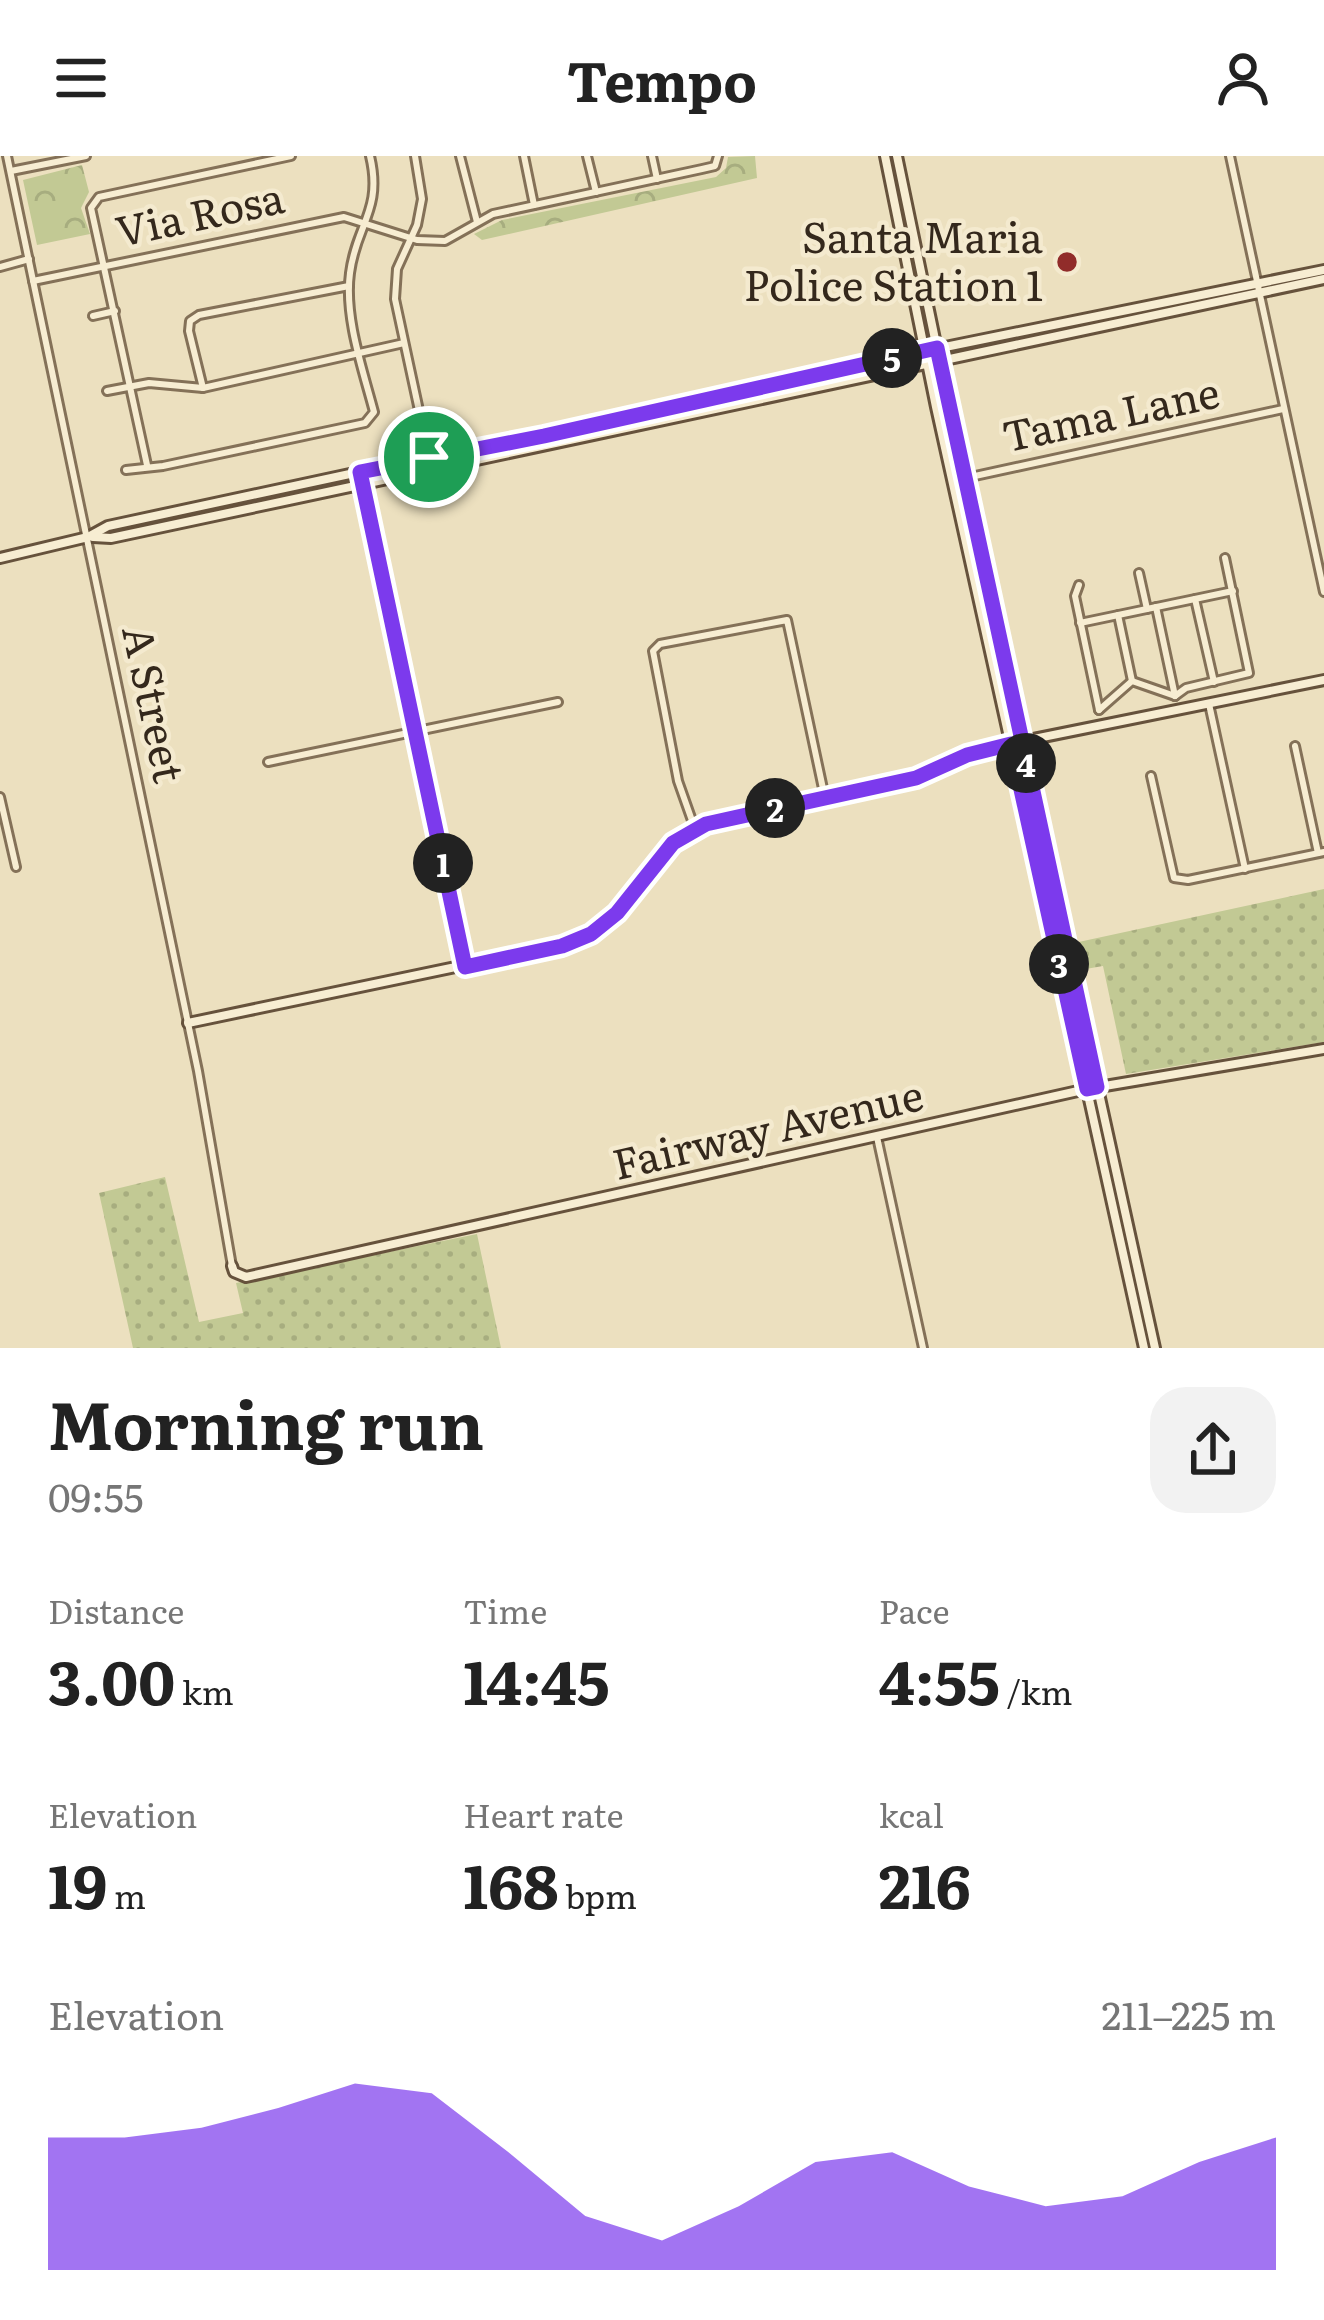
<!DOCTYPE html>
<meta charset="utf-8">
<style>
:root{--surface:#fff;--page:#f2f2f2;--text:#222;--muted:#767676;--accent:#7c3aed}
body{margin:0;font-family:Literata,serif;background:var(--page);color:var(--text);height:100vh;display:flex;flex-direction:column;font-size:45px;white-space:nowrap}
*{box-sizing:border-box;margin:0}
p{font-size:39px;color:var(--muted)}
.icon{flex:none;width:66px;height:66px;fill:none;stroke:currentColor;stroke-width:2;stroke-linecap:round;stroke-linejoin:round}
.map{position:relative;height:1192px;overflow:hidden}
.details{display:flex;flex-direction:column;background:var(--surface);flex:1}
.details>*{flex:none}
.pin{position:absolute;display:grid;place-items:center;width:102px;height:102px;color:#fff;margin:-51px;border:6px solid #fff;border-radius:50%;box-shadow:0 3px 12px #0007}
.km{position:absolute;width:60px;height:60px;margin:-30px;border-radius:50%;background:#222;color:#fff;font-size:33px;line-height:60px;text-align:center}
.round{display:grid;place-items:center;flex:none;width:126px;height:126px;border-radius:36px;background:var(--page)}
.head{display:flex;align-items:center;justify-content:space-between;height:204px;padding:0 48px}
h1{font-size:66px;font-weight:700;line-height:90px}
.metrics{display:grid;grid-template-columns:repeat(3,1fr);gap:18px;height:204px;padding:12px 48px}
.metrics div{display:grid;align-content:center}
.metrics b{font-size:60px;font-weight:700}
.metrics small{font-size:33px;font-weight:400}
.metrics p{font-size:33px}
.chart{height:336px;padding:24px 48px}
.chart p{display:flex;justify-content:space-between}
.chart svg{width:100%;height:216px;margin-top:12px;fill:var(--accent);opacity:.7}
header{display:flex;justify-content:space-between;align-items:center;height:156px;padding:0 48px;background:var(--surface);font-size:54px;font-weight:700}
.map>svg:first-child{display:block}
</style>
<header><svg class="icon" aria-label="menu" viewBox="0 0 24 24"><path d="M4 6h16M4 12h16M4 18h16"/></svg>Tempo<svg class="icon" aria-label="person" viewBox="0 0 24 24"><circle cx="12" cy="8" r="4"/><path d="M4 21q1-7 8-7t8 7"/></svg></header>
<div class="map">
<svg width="1324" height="1192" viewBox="0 0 1324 1192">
<defs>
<pattern id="grass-dots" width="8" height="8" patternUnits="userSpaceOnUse" patternTransform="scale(3)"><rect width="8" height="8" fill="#c2c994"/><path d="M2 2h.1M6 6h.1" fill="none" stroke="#a7ad7f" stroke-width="1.8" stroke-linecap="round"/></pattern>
<pattern id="forest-crowns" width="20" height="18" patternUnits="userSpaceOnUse" patternTransform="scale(3)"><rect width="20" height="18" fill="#c2c994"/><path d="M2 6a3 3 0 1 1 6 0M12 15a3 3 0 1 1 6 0" fill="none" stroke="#a7ad7f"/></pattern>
</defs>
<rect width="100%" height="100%" fill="#ece0bf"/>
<g fill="url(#grass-dots)">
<path d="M1324,733V886L1126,918L1103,810L1080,814L1074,787Z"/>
<path d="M165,1021L199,1166L243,1157L236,1127L477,1078L501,1192H133L99,1037Z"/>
</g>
<g fill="url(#forest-crowns)">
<path d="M755,0L757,22L482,84L474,78L502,64L716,21L726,12L728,1Z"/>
<path d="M82,9L89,36L81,52L90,78L37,89L23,24Z"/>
</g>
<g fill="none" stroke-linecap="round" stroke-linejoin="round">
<g stroke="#847158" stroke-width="12">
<g id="street">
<path d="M7,0L198,915L232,1110"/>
<path d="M415,0L422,43L417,69L397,113L395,143L429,301"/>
<path d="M460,0L477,66"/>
<path d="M524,0L534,49"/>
<path d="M587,0L596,36"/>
<path d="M652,0L657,23"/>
<path d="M1230,0L1324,436"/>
<path d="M11,15L86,0"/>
<path d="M0,111L29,103"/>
<path d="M33,125L344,61L417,84L445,85L493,58L702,13L715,10L718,0"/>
<path d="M93,160L115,155"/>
<path d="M203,232L189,175L190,165L199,159L349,130"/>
<path d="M107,235L149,227L203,232L404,187"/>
<path d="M147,309L91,52L99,41L291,0"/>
<path d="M126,314L163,310L365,267L374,256C363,214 344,161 350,117C356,69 383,54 370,0"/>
<path d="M360,316L465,811"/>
<path d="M952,325L1283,253"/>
<path d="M1139,417L1147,453"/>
<path d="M1079,429L1075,440L1099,554"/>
<path d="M1195,443L1214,526"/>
<path d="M1156,451L1175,540"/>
<path d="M1118,459L1132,525"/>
<path d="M1080,467L1233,435"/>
<path d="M1175,540L1186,532L1249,517L1225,402"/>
<path d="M1209,548L1245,713"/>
<path d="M1099,554L1132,525L1175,540"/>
<path d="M1295,590L1318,697"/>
<path d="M268,606L558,546"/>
<path d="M1151,620L1174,722L1188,724L1324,696"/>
<path d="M0,641L16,711"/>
<path d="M695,673L678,625L653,495L660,488L787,464L825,642"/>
<path d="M877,981L923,1192"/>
</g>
</g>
<g stroke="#66523c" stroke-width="14">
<g id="secondary">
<path d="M885,0L936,251L1144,1192"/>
<path d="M897,0L965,328L1155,1192"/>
<path d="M93,381L111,382L1324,123"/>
<path d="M0,402L88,381L108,370L475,291L544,280L945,191L1324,114"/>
<path d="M188,867L575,786L617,757L673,687L706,668L916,622L984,593L1324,524"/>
<path d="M232,1110L234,1116L246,1121L1087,933L1324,893"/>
</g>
</g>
<use href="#street" stroke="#f7edd2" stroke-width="6"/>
<use href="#secondary" stroke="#f7edd2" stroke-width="8"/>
</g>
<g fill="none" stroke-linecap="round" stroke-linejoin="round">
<g stroke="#fff" stroke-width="24">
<path id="route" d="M937,192L1097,931L1087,933L1011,588L967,599L916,622L706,668L673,687L617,757L591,778L562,790L465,811L360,316L544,280Z"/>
</g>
<use href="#route" stroke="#7c3aed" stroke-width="15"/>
</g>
<circle fill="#912c2a" stroke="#f4eacf" stroke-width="4.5" cx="1067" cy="106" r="12"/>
<g text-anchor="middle" stroke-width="9" stroke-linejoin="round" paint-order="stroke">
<g font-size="42" fill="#34281c" stroke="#f4eacf">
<text transform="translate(200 59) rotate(-12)" y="15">Via Rosa</text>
<text transform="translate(1111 259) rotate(-12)" y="15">Tama Lane</text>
<text transform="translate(153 548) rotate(78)" y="15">A Street</text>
<text transform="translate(768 974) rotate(-13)" y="15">Fairway Avenue</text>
</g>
<g font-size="42" fill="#34281c" stroke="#f4eacf" text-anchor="end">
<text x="1043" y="97">Santa Maria<tspan x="1043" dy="48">Police Station 1</tspan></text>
</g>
</g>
</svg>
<div class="pin" style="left:429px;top:301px;background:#1e9e55"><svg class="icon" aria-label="arrive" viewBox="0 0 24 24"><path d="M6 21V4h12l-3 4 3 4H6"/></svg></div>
<b class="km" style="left:443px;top:707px">1</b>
<b class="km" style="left:775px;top:652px">2</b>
<b class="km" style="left:1059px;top:808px">3</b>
<b class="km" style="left:1026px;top:607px">4</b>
<b class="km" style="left:892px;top:202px">5</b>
</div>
<section class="details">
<div class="head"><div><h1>Morning run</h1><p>09:55</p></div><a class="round"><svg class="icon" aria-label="share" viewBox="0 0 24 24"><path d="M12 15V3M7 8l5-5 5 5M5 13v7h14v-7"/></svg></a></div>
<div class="metrics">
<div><p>Distance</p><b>3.00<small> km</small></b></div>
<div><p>Time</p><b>14:45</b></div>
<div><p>Pace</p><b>4:55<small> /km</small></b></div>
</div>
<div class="metrics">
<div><p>Elevation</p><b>19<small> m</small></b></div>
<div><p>Heart rate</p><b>168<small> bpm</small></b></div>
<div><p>kcal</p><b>216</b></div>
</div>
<div class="chart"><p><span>Elevation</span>211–225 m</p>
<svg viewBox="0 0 160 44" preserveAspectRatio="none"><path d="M0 44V17L10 17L20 15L30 11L40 6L50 8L60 20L70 33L80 38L90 31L100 22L110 20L120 27L130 31L140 29L150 22L160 17V44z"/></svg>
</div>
</section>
